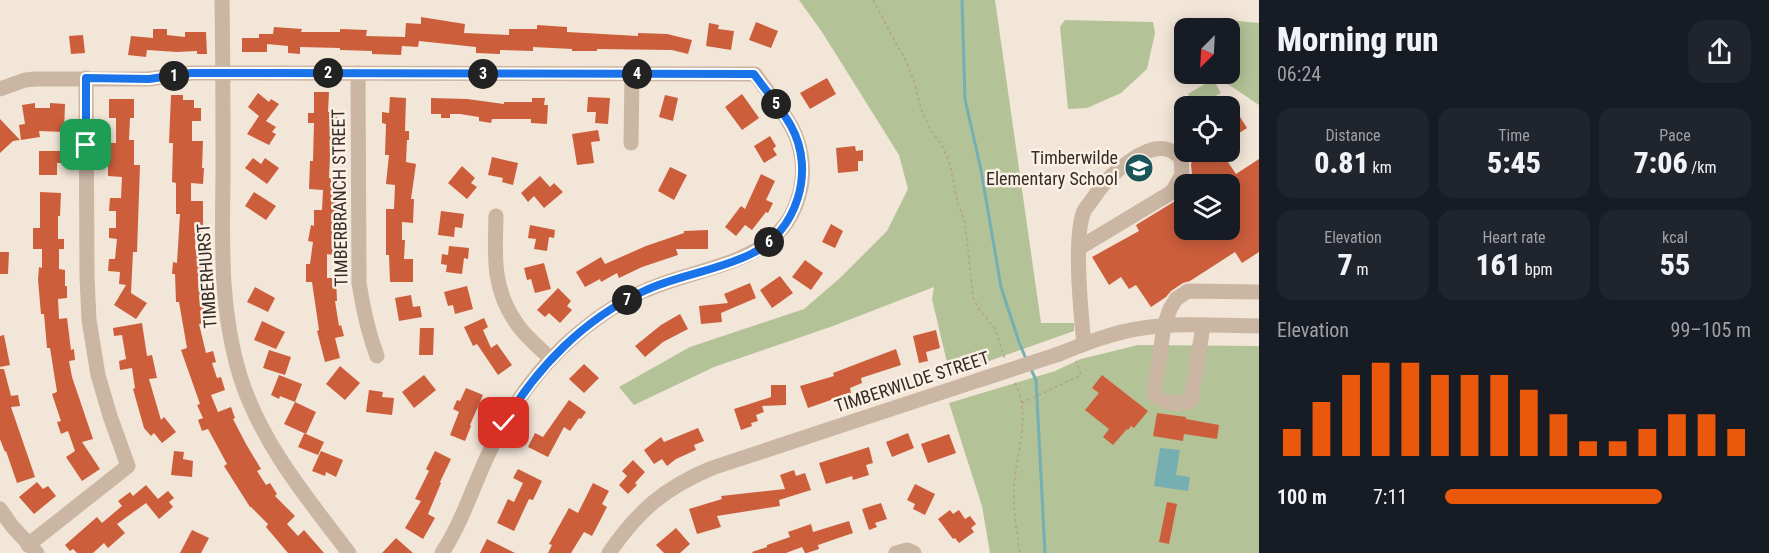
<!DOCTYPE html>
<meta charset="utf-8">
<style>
:root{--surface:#171b24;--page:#20242c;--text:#f1f3f6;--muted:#9ea1a6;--accent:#ea580c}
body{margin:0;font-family:"Roboto Condensed",sans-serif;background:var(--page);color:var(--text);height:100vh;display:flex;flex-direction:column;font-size:22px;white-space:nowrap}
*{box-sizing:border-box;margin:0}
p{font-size:20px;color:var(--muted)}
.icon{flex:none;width:33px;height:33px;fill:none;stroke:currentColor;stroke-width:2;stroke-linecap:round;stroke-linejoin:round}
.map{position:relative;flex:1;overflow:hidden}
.sheet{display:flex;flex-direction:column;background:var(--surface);width:510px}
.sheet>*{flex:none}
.needle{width:39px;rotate:204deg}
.tools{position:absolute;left:1174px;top:18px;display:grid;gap:12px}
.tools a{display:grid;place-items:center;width:66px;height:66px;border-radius:12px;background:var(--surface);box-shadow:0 3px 15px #0003;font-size:30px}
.pin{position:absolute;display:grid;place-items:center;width:51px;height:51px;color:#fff;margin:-26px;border-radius:12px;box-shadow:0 3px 9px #0006}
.km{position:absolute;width:30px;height:30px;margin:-15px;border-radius:50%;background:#222;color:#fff;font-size:16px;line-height:30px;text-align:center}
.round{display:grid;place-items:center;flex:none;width:63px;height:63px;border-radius:18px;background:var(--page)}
.overview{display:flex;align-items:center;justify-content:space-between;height:102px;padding:0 18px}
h1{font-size:33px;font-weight:800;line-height:45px}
.stats{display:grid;grid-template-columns:repeat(3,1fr);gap:9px;height:102px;padding:6px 18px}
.stats div{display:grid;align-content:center;border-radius:15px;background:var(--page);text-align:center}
.stats b{font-size:30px;font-weight:800}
.stats small{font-size:16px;font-weight:400}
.stats p{font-size:16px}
.chart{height:168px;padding:12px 18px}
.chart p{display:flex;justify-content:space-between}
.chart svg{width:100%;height:108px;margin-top:6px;stroke:var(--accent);stroke-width:6}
ul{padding:0 18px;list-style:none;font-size:20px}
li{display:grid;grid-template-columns:96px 72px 1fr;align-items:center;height:45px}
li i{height:15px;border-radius:8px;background:var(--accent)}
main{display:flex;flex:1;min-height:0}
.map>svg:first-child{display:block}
</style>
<main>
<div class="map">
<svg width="1259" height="553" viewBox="0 0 1259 553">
<rect width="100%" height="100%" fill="#f2e6d8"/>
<g fill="#b4c297">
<path d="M799,0H995L1041,323H1074V331L950,375L932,299L934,287L833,326L714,367L634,405L619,387L690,347L804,309L840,278L887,231L908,189L899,155L822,32Z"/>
<path d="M1218,19L1259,23V105L1213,74H1230V28H1217Z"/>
<path d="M1065,20L1153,22L1155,33L1147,69L1121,93L1087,108L1068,109L1060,27Z"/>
<path d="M1213,79L1221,93L1196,106L1188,94Z"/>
<path d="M1138,345L1259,346V553H990L982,506L949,403L1055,371L1081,359Z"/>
</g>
<path fill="#75afb1" d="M1160,448L1180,450L1176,475L1190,477L1188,491L1154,486Z"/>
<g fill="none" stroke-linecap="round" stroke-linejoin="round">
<g stroke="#75afb1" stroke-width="3">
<path d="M962,0L965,99L981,170L1001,287L1019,342L1026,359"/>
<path d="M1030,367L1036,380L1045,553"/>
</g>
</g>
<g fill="#cc5e3c">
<path d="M421,17L465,24L464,33L509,35V29H537V25L567,27V32L638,36V33L667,34L692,40L688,54L672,50L597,49V51H572V49L533,47V51L500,50V54L476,53V47L419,41L418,47L402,46L401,55L372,54V51L340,50V48L300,47V54L288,53V46L267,44V52H242V38H259V34H273L274,27L302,29L301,32H340V29L367,30L366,36L405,37L406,23L421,24Z"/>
<path d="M756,22L778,31L771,48L749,40Z"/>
<path d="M709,23L719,25L718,29L734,31L731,50L706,46Z"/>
<path d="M153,29H167V35L185,37V32H206L207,54H197V51L177,52L147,50L146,57L128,55L131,36L153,38Z"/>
<path d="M83,35L85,53L71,54L69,36Z"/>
<path d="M827,78L836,94L810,109L800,93Z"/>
<path d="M314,92H329L328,112H338V124H335L334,155H330L329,178H338V190H336L337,229L333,255L327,254V278H336L337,301H335L339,326L341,325L344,336L335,338L340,358L325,362L317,331L319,330L312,282H306V264H310L313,242L308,241L311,225L314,226V210H322L323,190L309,189L310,161H313L314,123H308V113H314Z"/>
<path d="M258,93L269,102L271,99L279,104L266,121L276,127L272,132L276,134L269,145L247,134L259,116L248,107Z"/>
<path d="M742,94L759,118L742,130L725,107Z"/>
<path d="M171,95H183V100H194V108H201V121H192V141H203L202,168H204L203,184L191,183V201H203V232H196L195,249H199L198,261H204V275H202L208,323L199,324L206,353L213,351L216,362L212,363L217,378L221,377L225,390L211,395L218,412L231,407L235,418L233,419L246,444L261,469L257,471L266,485L270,483L277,494L275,496L295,516L287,524L298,536L304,530L324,553H288L266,527L268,524L251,507H250L224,466L227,464L208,429L202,431L198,420L203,418L197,405L200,404L181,350L187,348L179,302H176L175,274H172L173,262L177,263L180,214H176V183L172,182L173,143H169Z"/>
<path d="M665,95L678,98L673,121L659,117Z"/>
<path d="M390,97L406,98L405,131H409V140H407L406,162L416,164L411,199H414L413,223L402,222V240H405L404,259H413V282H390L389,255H386V209H394L395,185L386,184L389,155H385L386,124L382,123V112L389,113Z"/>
<path d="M588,97L610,98L608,124L595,123L596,112H587Z"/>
<path d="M431,98L467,99L504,104V102H532V98H545L544,105H548L547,124L531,123V119H492L491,123L479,121V117L460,114H450V118H441V114H431Z"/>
<path d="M109,99H134V118H130L129,140H134V165H140L137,252H133L131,293L147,303L136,319L114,305L126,285L119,284L120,272L108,271L109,259H115L117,239L109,238V228H116V211H109L110,198H121L122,177L108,176V143H116V118H109Z"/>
<path d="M1230,101L1247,128L1230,139Z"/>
<path d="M35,103V108H50V103L65,104L64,132L39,131L40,137L21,140L19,125L25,124L22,105Z"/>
<path d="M0,119L20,140L13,141L0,153Z"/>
<path d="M598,130L600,141L591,142L594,163L577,165L572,134Z"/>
<path d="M770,136L776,146L773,149L777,155L764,163L754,146Z"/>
<path d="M855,146L856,151L863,150V161H858V171L838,173L836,148Z"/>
<path d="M39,151H65V163H57V175H39Z"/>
<path d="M1195,152H1221L1236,174L1259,159V252L1242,263L1235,252L1190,281L1183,283L1171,291L1166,297L1151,307L1136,285L1129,289L1121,277L1109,285L1092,257L1139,231L1136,225L1185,195V230H1230V184H1188L1192,175L1191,164Z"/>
<path d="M492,157L518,163L513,185L502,182L503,178L488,175Z"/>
<path d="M253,158L261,164L265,158L279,168L267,184L245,168Z"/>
<path d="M462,166L475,178L471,183L477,187L467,199L448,183Z"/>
<path d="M670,167L687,175L674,200L658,191Z"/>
<path d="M761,174L775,181L766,200L773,203L768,213L766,212L752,230L745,225L736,236L725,227L741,206L745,209Z"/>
<path d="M540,176L550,187L554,183L563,192L544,208L534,196L528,202L521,193Z"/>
<path d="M40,192L61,193L60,216H58V239H64V249H59V269L65,270V286H67V298L58,299L59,319L67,318L71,350L74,349L75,360L69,361L72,377L93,439L82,442L100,469L82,481L66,457L75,451L68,431L61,434L57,422L61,421L52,394L57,392L50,348H47L44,314H41L38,280L39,267L42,268V249H33V228H40Z"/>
<path d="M254,192L276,206L266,220L245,206Z"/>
<path d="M441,211L464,214L462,228L455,227L454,237L438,235Z"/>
<path d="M831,224L843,231L835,248L822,242Z"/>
<path d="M530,225L555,230L554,238L549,237L547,251L534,249L536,239L528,238Z"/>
<path d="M708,230V249H676L678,255L642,267L619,278L617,273L601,282L600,279L585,287L576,272L601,257L605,264L646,246L684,233V231Z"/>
<path d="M449,246L469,248L468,259L464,258L462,274L446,272L447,265L441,264L442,254L448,255Z"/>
<path d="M0,252H9L8,274H0Z"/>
<path d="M805,260L823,273L811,290L792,277Z"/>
<path d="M544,263L551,289L535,293L531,279L527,280L524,268Z"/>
<path d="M780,276L793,293L772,308L760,290Z"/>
<path d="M750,283L756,298L721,313L722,322L701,324L699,306L728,303L724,294Z"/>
<path d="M467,286L473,309L455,314L453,305L448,306L444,292Z"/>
<path d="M255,287L275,298L268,312L247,302Z"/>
<path d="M558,288L571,301L567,306L572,310L560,323L549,313L545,317L537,310Z"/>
<path d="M411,295L413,307L420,306L422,317L399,321L395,298Z"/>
<path d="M680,314L688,329L663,342L645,357L635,346L661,325Z"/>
<path d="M484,318L488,327L483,330L491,348L497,344L512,365L498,375L477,344L473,346L464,327Z"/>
<path d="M262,321L285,332L276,349L254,340Z"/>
<path d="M142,323L147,356L152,355L157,378L149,379L161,420L164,417L176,432L162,443L154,433L151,436L144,428L133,389L135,388L132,368L120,370L119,361L126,359L122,335L114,336L113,328Z"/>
<path d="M420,328H434L433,355H419Z"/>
<path d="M936,330L940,348L926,352L928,361L919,363L913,336Z"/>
<path d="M4,335L10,365L0,367V336Z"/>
<path d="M896,349L901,365L861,378L862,383L850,388L851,393L808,408L800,386L834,376L833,373Z"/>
<path d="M269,350L291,357L285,375L263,368Z"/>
<path d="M584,364L599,378L584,393L569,379Z"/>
<path d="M340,366L360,383L345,400L326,384Z"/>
<path d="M0,369H4L11,396L18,395L20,406L11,407L35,477L17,483L6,451L5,452L0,439Z"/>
<path d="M279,375L302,384L295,402L280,396L279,399L271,395Z"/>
<path d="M424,375L436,390L414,408L402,392Z"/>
<path d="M1102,375L1148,411L1134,428L1131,426L1128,430L1127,429L1113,445L1103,437L1109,429L1085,410L1099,393L1092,388Z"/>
<path d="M771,385H786V405L762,406L764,412L756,415L758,421L751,423L752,426L741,430L734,409L771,397Z"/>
<path d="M466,388L483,395L470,425L471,426L465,441L450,435L459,412L453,409L457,400L460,401Z"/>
<path d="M369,390L383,392L382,397L394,398L392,415L366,412Z"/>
<path d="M569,400L586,412L581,419L579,418L570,431L564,427L548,457L528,447L535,433L543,437Z"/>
<path d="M295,402L316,412L306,434L324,442L318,455L298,447L304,434H306L284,424Z"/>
<path d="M1157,413L1186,417V419L1219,425L1217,439L1184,434L1183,441L1153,436Z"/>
<path d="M698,428L704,441L694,445L696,450L676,459L667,466L662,459L654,464L644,450L661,437L664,442Z"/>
<path d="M908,433L914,448L892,457L886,442Z"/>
<path d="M949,434L956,453L928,463L921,444Z"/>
<path d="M869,447L873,463L866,465L869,475L853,480L852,476L826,484L819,463Z"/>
<path d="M174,451L184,452L183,459L193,461L192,477L171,475Z"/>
<path d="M321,451L343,460L336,477L326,472L325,476L312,471Z"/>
<path d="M435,451L451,459L440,482L441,483L428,514L435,518L423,539L405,528L421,501L415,499L429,471L426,469Z"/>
<path d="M633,460L645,472L635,483L637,485L628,494L619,485L627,476L622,471Z"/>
<path d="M518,469L542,481L533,500L529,499L514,531L497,523L508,499L514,502L523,483L513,478Z"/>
<path d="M794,470L796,476L805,473L811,490L779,500L780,506L717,516L721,527L697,534L689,509L722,499L721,496L785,489L780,475Z"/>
<path d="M37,482L43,489L48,486L56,496L34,514L19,497Z"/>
<path d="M593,483L609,491L602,504L607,507L592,536L584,532L571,553H548L552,545L549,544L569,508L578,513Z"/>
<path d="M915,484L935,494L925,515L913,509L915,504L907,500Z"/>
<path d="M146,485L158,499L168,491L174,498L169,502L173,507L159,519L146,503L117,524L125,533L108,548L104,543L93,553H77L73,549L70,551L65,545L97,517L102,523L122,506L118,501L130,492L133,496Z"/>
<path d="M1167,502L1177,504L1169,544L1159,542Z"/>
<path d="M881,503L887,519L875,523L877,527L869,530L862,509Z"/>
<path d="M950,510L953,514L959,510L965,519L970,516L976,524L971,528L974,532L959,543L955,538L953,539L938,519Z"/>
<path d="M849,521L853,533L818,545L819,549L807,553H805L802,547L786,553H753L752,552L767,547V545L790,537L788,532L811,524L813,532Z"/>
<path d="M676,528L690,544L680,553H664L656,545Z"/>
<path d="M192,530L209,538L201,553H180Z"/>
<path d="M396,538L413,553H382Z"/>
<path d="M487,539L515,553H480Z"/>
</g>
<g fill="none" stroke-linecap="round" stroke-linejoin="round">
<g stroke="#b79f8e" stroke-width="1.5" stroke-dasharray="3 3" stroke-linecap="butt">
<path d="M873,0L898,47L904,56L914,81L922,112L931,130L941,144L949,161L958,204L965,222L973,297L978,308L995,329L1005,359"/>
<path d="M1015,383C1032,416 1016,453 1014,488C1013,510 1017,532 1020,553"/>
<path d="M1022,403L1081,375L1076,361"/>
</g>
<g stroke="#cbb5a3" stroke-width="15">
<path d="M222,0C223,59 223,118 223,177C222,245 220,311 240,376C261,443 307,498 349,553"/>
<path d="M358,73L359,283C363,309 368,332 377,356"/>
<path d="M0,89L25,80L36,79H149L191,73L755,74C767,91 781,108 791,126C801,144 805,167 801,187C786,266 703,264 644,291C615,304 589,323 566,344C530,377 506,415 486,459C472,490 461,524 442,553"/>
<path d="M631,143L632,74"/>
<path d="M496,216C495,255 492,287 515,321C524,336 539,347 551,359"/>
<path d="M1079,248L1172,192L1182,175L1181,157C1177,155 1173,151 1169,150C1155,145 1141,153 1130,161C1113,173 1104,182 1092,200C1090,203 1086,207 1084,211C1073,237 1081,314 1084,344"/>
<path d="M1203,326L1191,401C1181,406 1161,403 1154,394L1164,326L1170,309L1176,299L1188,291L1259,292"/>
<path d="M1059,354C1086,343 1114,332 1143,328C1181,322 1221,326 1259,326"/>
<path d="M0,509L12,526L37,553"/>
<path d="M28,545L128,466L110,416L98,375L89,320L87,277L86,78"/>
<path d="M609,553C638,511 664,488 712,468L979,380"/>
<path d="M896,553L907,550L914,553"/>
</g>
<path stroke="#cbb5a3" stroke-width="15" d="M979,380L1059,354"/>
</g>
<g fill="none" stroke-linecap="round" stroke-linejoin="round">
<g stroke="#fff" stroke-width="12">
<path id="route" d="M86,145V78L149,79L191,73H223L754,74C766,91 781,108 791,126C816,171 797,232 751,254C717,271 678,275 644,291C584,319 537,367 504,423"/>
</g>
<use href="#route" stroke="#1a73e8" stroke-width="8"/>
</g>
<defs>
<g id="school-disc" transform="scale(1.5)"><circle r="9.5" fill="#195559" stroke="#faf0e4"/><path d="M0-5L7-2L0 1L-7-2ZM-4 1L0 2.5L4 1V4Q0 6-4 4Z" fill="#fff"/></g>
</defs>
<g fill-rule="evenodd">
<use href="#school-disc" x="1139" y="168"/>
</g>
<g text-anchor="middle" stroke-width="5" stroke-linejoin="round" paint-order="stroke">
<g font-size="18" fill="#362b26" stroke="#faf0e4" text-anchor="end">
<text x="1118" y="164">Timberwilde<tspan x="1118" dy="21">Elementary School</tspan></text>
</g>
<g font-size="18" fill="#362b26" stroke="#faf0e4">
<text transform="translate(340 198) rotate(-91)" y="6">TIMBERBRANCH STREET</text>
<text transform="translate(207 276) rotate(-94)" y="6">TIMBERHURST</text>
<text transform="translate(912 382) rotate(-18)" y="6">TIMBERWILDE STREET</text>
</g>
</g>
</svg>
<div class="tools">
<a><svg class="needle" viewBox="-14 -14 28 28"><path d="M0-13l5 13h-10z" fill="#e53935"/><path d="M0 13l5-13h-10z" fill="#9ea1a6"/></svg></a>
<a><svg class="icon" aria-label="locate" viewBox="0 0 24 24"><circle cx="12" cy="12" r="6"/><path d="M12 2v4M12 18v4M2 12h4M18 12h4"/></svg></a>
<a><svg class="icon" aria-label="layers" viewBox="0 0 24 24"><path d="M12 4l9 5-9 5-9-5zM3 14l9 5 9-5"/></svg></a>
</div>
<div class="pin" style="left:86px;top:145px;background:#1e9e55"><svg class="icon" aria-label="arrive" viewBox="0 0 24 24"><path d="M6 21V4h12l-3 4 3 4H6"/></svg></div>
<div class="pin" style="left:504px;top:423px;background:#d93025"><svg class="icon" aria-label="check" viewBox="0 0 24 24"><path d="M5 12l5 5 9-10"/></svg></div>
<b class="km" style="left:174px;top:76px">1</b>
<b class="km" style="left:328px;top:73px">2</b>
<b class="km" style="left:483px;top:74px">3</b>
<b class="km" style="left:637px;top:74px">4</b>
<b class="km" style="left:776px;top:104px">5</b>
<b class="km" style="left:769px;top:242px">6</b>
<b class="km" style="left:627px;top:300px">7</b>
</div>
<section class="sheet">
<div class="overview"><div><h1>Morning run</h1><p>06:24</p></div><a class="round"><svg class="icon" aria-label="share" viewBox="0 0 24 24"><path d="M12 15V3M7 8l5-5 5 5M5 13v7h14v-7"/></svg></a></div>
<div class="stats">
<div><p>Distance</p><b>0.81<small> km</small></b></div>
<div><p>Time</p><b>5:45</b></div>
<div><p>Pace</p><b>7:06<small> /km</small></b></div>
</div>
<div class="stats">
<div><p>Elevation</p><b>7<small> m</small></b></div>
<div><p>Heart rate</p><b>161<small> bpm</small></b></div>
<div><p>kcal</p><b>55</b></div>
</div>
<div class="chart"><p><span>Elevation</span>99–105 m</p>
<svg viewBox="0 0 160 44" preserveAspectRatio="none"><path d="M5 44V33M15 44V22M25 44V11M35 44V6M45 44V6M55 44V11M65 44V11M75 44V11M85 44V17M95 44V27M105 44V38M115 44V38M125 44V33M135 44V27M145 44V27M155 44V33"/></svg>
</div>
<ul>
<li><b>100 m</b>7:11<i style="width:71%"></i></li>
</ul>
</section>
</main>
